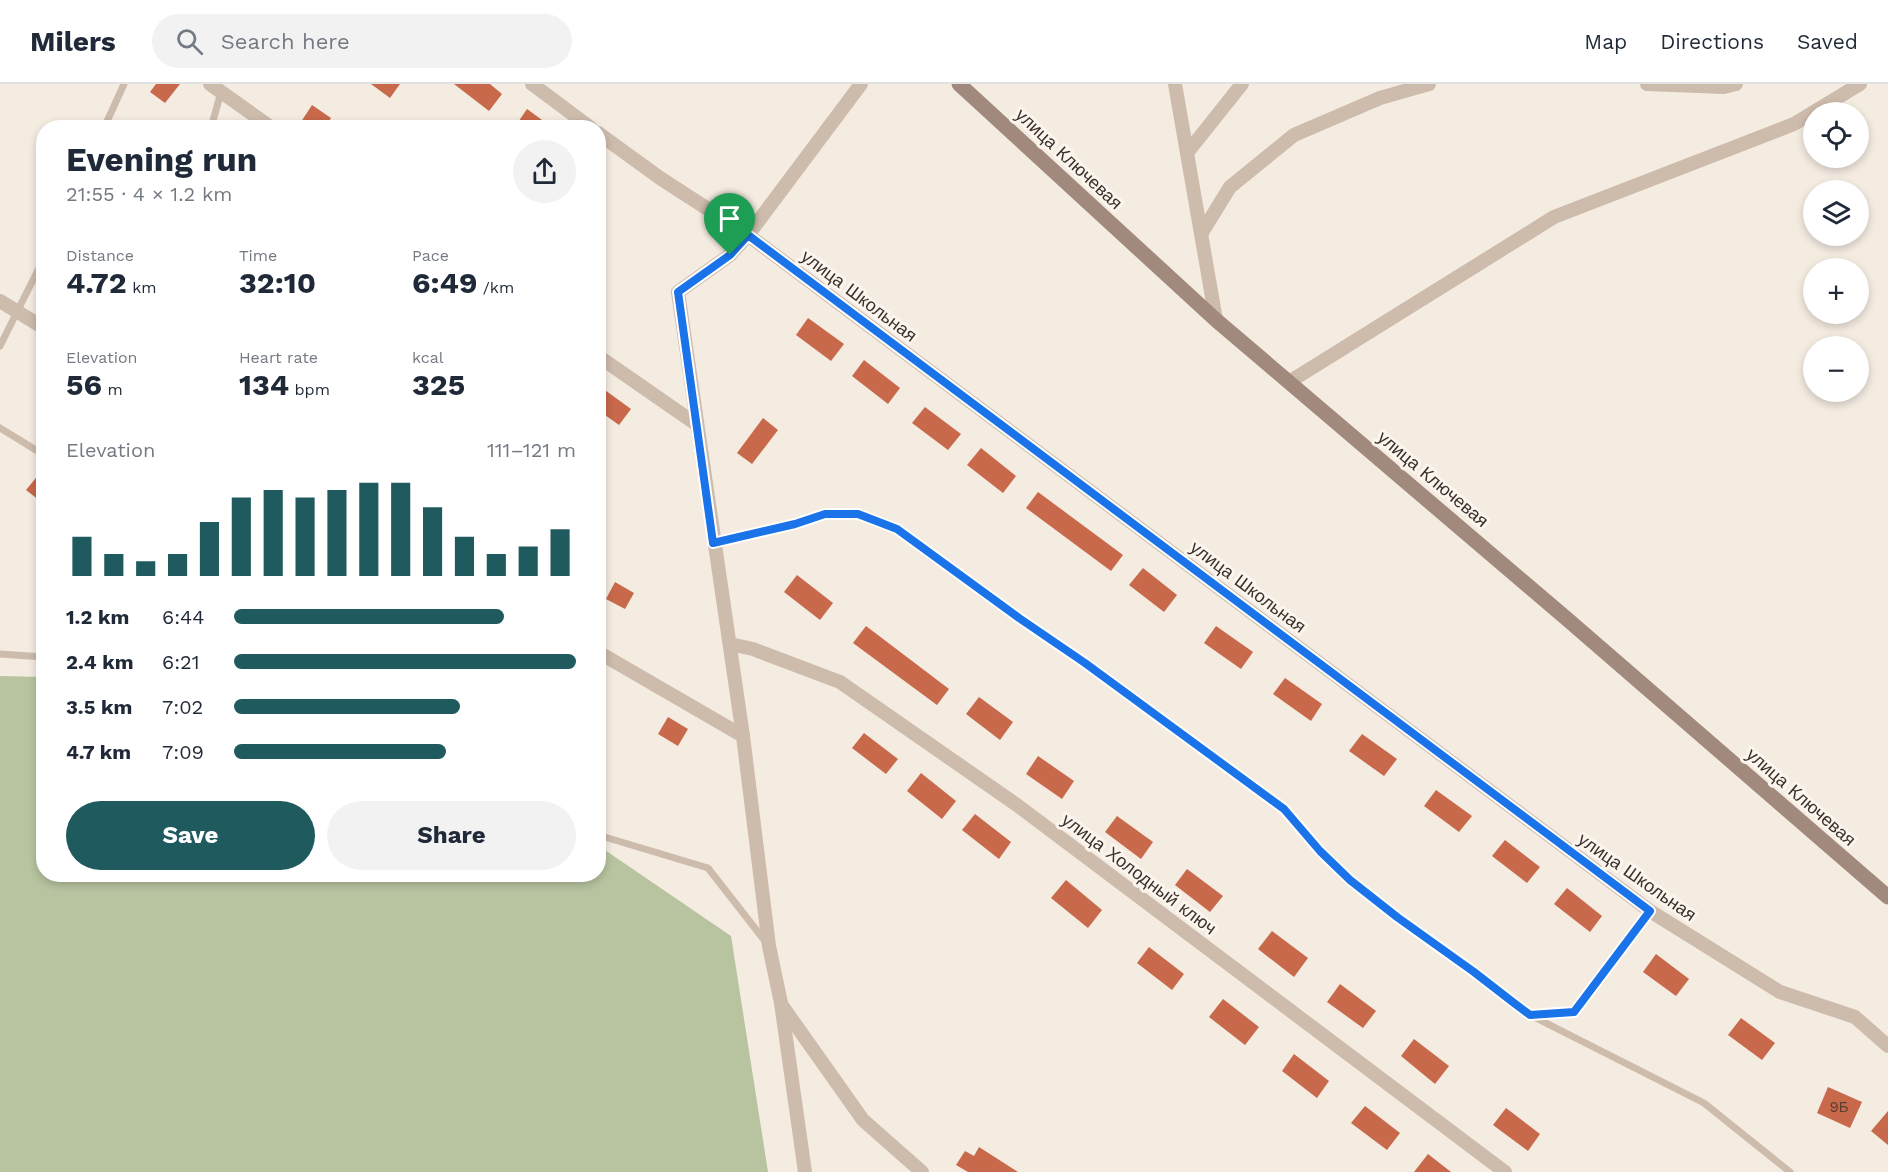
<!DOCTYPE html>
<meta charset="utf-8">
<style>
:root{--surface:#fff;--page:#f2f2f3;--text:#1f2937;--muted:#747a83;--line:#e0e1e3;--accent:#1f5a5e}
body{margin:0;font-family:"Work Sans",sans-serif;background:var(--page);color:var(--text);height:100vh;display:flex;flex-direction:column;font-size:22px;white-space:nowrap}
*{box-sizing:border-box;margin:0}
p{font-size:20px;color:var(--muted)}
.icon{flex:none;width:33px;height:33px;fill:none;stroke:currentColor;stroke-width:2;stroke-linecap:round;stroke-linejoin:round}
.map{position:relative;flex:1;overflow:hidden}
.drawer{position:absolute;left:36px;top:36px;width:570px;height:762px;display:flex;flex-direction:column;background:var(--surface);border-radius:24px;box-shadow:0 3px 9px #0003}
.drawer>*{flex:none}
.tools{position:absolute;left:1803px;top:18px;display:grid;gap:12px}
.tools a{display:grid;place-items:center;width:66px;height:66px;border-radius:50%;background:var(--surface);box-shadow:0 3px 9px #0003;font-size:30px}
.pin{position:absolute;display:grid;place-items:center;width:51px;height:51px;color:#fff;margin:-62px -26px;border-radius:50% 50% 50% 0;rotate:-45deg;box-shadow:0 0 6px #0007}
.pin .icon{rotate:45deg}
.round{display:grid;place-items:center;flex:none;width:63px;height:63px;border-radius:32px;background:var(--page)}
.overview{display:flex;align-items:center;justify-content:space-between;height:102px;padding:0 30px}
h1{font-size:33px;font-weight:700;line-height:45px}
.stats{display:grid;grid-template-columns:repeat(3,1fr);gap:9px;height:102px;padding:6px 30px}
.stats div{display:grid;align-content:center}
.stats b{font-size:30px;font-weight:700}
.stats small{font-size:16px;font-weight:400}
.stats p{font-size:16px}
.chart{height:168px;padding:12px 30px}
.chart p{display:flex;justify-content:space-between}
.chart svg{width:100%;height:108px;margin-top:6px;stroke:var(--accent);stroke-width:6}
.button{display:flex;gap:12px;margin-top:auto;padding:12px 30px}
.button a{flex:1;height:69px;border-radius:36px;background:var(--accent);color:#fff;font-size:24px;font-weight:700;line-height:69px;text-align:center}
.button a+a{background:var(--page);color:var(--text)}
ul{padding:0 30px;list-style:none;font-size:20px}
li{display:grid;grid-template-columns:96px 72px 1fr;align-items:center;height:45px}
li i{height:15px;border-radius:8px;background:var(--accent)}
header{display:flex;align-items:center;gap:36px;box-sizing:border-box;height:84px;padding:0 30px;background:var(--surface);border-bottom:2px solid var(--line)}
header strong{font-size:28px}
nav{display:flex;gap:33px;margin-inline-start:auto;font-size:21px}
.search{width:420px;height:54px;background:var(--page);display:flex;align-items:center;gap:15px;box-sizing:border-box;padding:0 21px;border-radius:33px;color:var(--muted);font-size:22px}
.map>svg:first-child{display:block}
</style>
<header>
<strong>Milers</strong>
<div class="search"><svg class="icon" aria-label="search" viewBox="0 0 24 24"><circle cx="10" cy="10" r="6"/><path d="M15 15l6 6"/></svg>Search here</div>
<nav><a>Map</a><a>Directions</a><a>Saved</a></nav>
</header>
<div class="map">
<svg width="1888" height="1088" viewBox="0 0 1888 1088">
<rect width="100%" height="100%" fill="#f4ebe1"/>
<path fill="#b8c4a0" d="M0,592L43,593L44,790H598L599,762L731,852L768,1088H0Z"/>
<g fill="#c8694b">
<path d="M156,0H180L165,19L150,8Z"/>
<path d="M371,0H400L390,14Z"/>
<path d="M454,0H490L502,10L489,27Z"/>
<path d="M312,21L331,34L325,44H297Z"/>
<path d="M527,25L553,44H514Z"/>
<path d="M808,234L844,260L831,277L796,251Z"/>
<path d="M864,276L900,304L888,320L852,292Z"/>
<path d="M598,301L631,325L619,341L598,326Z"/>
<path d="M925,323L961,350L948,366L912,339Z"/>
<path d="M763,334L778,346L752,380L737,369Z"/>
<path d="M981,364L1016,392L1003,409L967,381Z"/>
<path d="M44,384V420L26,406Z"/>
<path d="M1038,408L1123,471L1111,487L1026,424Z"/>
<path d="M1143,484L1177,511L1164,528L1129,501Z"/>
<path d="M797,491L833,519L820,536L784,508Z"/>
<path d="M615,498L634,509L625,525L606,515Z"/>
<path d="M866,542L949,605L937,621L853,559Z"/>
<path d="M1216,542L1253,568L1241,585L1204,559Z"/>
<path d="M1285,594L1322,620L1311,637L1273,610Z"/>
<path d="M979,613L1013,638L1000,656L966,630Z"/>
<path d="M668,633L688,645L678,662L658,650Z"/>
<path d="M864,649L898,675L886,690L852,664Z"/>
<path d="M1362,650L1397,675L1384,692L1349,667Z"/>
<path d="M1038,672L1074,697L1062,715L1026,690Z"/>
<path d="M921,689L956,717L942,735L907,707Z"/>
<path d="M1436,706L1472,732L1459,748L1424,722Z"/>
<path d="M975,730L1011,758L999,775L962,746Z"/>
<path d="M1117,732L1153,758L1141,775L1105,748Z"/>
<path d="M1505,756L1540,783L1527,799L1492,772Z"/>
<path d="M1187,785L1223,812L1210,828L1175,801Z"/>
<path d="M1066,796L1102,826L1088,844L1051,814Z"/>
<path d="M1567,804L1602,832L1590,848L1554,820Z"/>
<path d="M1272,847L1308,874L1294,893L1258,865Z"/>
<path d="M1149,863L1184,890L1172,906L1137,879Z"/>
<path d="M1656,870L1689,895L1676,912L1643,888Z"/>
<path d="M1340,900L1376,927L1363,944L1327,918Z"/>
<path d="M1223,915L1259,943L1245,961L1209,933Z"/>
<path d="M1741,934L1775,959L1762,976L1728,951Z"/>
<path d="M1414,955L1449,982L1435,1000L1401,972Z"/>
<path d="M1294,970L1329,997L1317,1014L1282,987Z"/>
<path d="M1828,1003L1862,1018L1850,1044L1817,1029Z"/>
<path d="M1365,1022L1400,1049L1387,1066L1351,1039Z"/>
<path d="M1506,1024L1540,1050L1528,1067L1493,1041Z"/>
<path d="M1888,1027V1061L1871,1047Z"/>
<path d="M979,1063L1018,1088H968L956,1081L965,1067L974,1072Z"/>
<path d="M1428,1070L1451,1088H1414Z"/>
</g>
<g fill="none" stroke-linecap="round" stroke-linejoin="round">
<g stroke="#cdbbac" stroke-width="7">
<path d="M104,44L124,0"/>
<path d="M211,44L221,8"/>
<path d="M0,262L44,174"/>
<path d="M0,344L44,371"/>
<path d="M713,459L795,440L825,430H858L897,445L1019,534L1085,579L1284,725L1320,767L1350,796L1530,931L1704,1019L1790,1088"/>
<path d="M0,570L44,573"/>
<path d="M598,751L708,784L765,857"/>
<path d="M1532,931L1574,928L1650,827"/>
</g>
<g stroke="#cdbbac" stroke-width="14">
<path d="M210,0L272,44"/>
<path d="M532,0L591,44"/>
<path d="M1175,0L1216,236"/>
<path d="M1647,0L1724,3L1736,0"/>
<path d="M598,49L660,94L748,151L1650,827L1780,908L1855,933L1888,962"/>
<path d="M1187,69L1242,0"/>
<path d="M1201,150L1230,103L1294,51L1380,14L1429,0"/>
<path d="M0,217L44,244"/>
<path d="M598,272L696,340"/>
<path d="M1289,298L1554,133L1794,40L1860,0"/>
<path d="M730,560L753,565L840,598L1017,721L1505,1088"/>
<path d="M598,568L743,652"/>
<path d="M783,923L863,1036L922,1088"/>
<path d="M805,1088L781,919L769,862L743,652L678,208L730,171L748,151L861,0"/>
</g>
<path stroke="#a18a7d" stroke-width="15" d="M959,0L1216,236L1567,535L1888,813"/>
</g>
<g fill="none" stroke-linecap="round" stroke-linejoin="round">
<g stroke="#fff" stroke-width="12">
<path id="route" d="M748,151L1650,827L1574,928L1530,931L1514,919L1474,888L1397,833L1350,796L1320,767L1284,725L1085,579L1019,534L897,445L858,430H825L795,440L713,459L678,208L730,171Z"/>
</g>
<use href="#route" stroke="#1a73e8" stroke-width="8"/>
</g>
<g text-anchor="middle" stroke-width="6" stroke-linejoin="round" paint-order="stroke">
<g font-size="15" fill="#5e3e33">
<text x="1839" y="1028">9Б</text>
</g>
<g font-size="18" fill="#3b302b" stroke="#fbf5ee">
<text transform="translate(1069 75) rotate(43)" y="6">улица Ключевая</text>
<text transform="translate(859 212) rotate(37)" y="6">улица Школьная</text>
<text transform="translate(1433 395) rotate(40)" y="6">улица Ключевая</text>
<text transform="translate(1248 503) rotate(37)" y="6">улица Школьная</text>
<text transform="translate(1801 713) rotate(41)" y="6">улица Ключевая</text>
<text transform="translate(1139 790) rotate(37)" y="6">улица Холодный ключ</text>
<text transform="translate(1637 793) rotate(35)" y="6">улица Школьная</text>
</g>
</g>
</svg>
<div class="tools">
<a><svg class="icon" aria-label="locate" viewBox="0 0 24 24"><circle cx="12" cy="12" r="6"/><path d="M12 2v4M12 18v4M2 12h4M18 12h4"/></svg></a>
<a><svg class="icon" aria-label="layers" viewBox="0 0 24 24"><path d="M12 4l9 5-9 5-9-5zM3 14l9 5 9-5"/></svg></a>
<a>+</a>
<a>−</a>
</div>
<div class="pin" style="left:730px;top:171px;background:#1e9e55"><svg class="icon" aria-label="arrive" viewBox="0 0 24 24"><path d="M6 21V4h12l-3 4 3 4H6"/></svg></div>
<section class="drawer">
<div class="overview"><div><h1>Evening run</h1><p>21:55 · 4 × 1.2 km</p></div><a class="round"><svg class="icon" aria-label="share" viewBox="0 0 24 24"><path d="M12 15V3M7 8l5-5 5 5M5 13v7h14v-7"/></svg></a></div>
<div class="stats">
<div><p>Distance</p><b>4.72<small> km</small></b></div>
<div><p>Time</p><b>32:10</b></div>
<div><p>Pace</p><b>6:49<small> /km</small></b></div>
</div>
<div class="stats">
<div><p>Elevation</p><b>56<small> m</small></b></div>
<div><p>Heart rate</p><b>134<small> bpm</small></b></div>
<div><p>kcal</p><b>325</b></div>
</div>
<div class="chart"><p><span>Elevation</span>111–121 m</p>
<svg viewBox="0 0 160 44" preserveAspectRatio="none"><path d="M5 44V28M15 44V35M25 44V38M35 44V35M45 44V22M55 44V12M65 44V9M75 44V12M85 44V9M95 44V6M105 44V6M115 44V16M125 44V28M135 44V35M145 44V32M155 44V25"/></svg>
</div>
<ul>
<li><b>1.2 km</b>6:44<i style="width:79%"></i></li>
<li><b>2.4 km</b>6:21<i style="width:100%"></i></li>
<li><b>3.5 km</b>7:02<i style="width:66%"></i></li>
<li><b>4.7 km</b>7:09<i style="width:62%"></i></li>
</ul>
<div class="button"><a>Save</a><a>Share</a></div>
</section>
</div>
